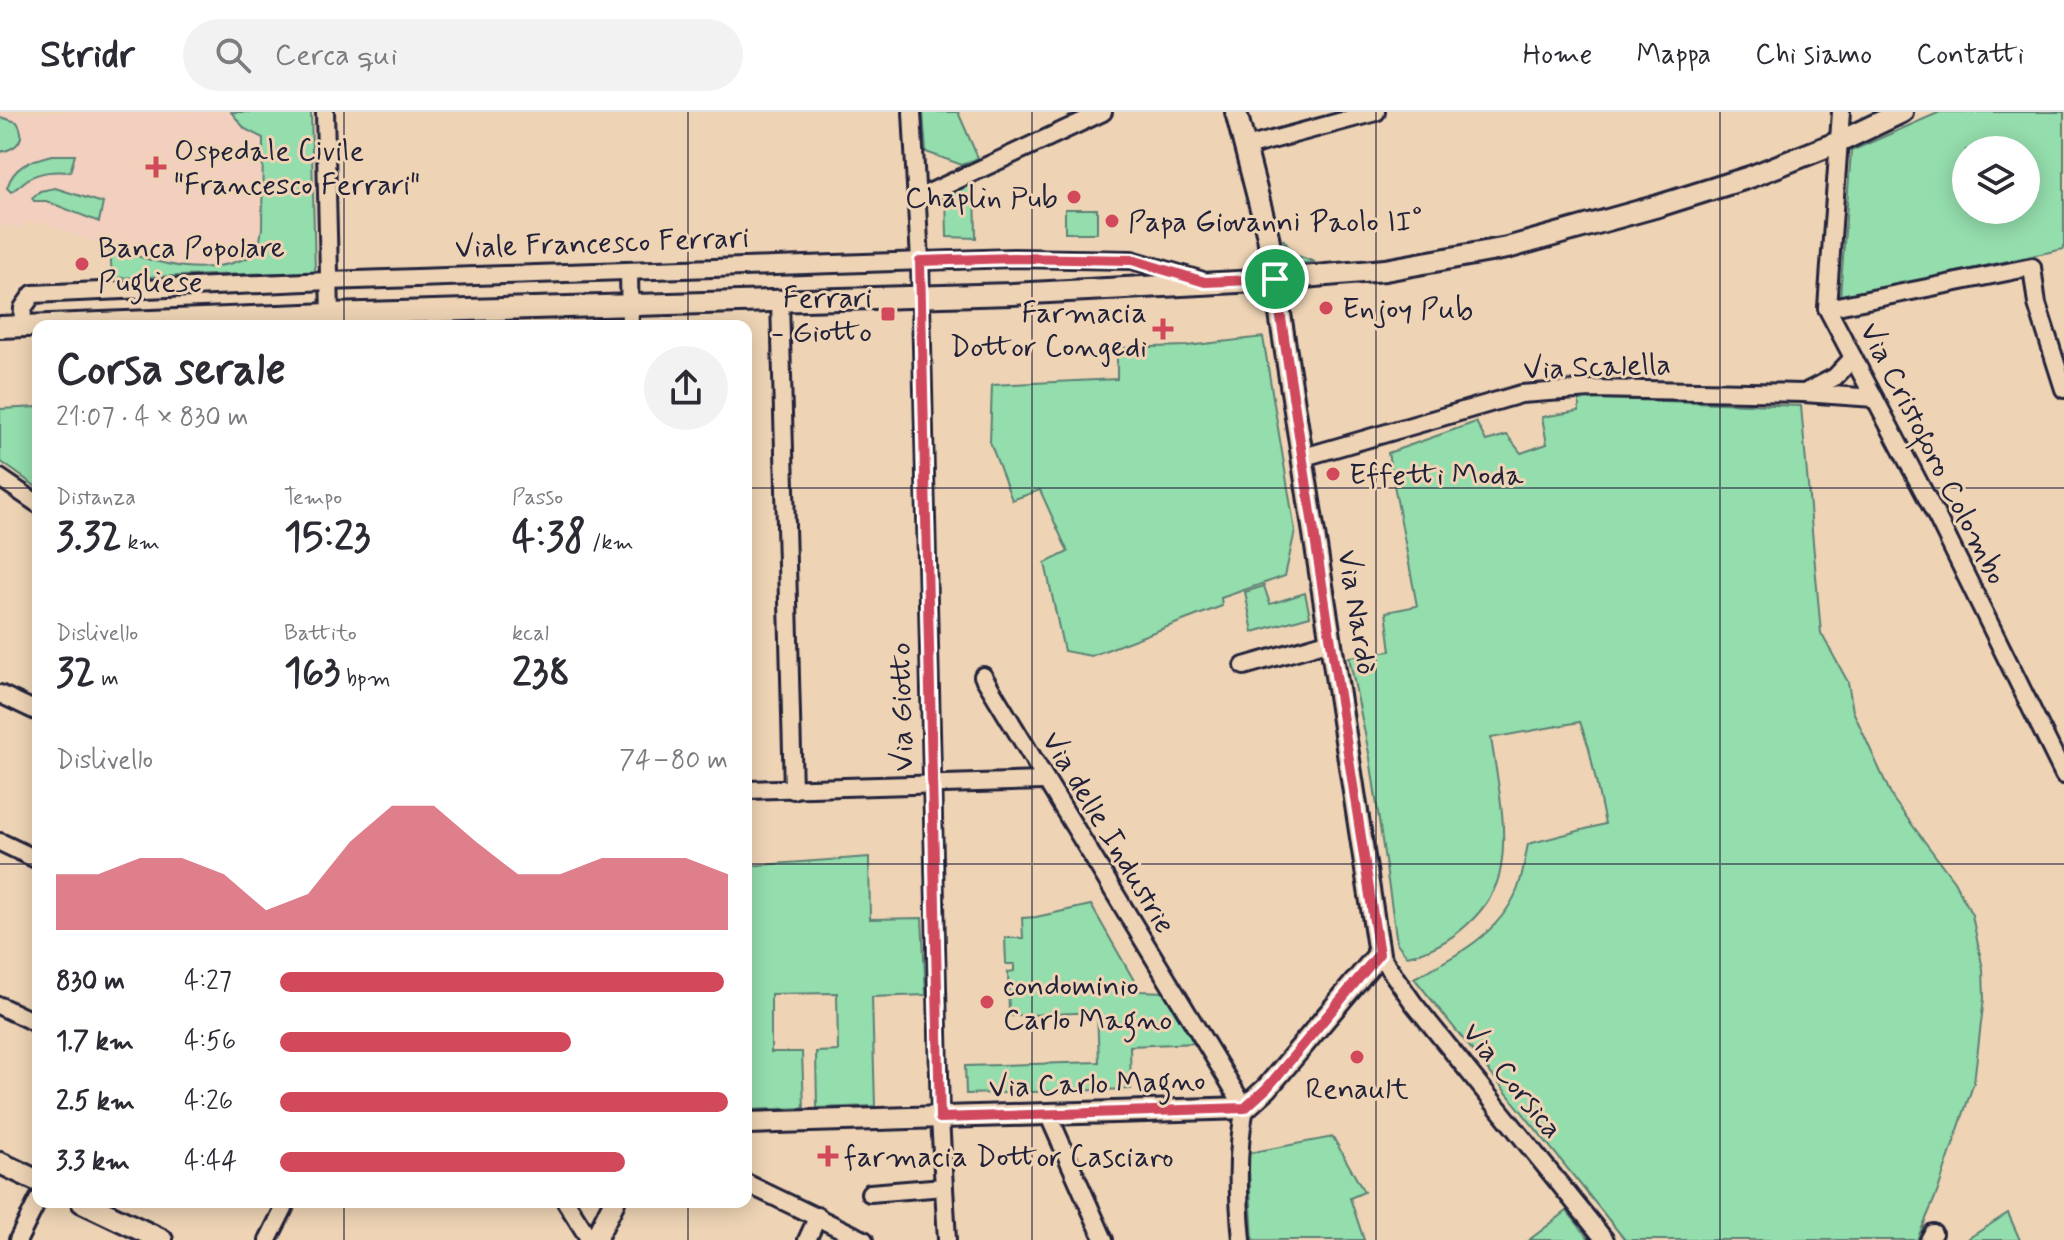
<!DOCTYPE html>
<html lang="it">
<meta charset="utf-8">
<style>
:root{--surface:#fff;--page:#f2f2f3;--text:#2b2b33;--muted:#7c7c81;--line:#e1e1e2;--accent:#d1495b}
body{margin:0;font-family:Mynerve,sans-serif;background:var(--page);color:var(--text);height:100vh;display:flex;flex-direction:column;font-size:30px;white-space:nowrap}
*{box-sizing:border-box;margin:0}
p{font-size:26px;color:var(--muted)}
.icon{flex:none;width:44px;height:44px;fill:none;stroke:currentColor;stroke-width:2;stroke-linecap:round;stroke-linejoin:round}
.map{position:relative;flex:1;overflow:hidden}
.side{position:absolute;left:32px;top:208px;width:720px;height:888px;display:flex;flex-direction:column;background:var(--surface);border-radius:16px;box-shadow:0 4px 20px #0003}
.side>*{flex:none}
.buttons{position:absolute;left:1952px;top:24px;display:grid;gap:16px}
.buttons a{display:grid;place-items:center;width:88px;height:88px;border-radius:50%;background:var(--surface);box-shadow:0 4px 20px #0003;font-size:40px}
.pin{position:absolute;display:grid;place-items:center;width:68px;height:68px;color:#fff;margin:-34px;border:4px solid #fff;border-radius:50%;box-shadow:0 2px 8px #0007}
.round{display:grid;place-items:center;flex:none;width:84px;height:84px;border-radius:42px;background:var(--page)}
.head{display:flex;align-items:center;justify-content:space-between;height:136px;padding:0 24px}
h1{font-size:44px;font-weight:800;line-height:60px}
.stats{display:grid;grid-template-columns:repeat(3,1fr);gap:12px;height:136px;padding:8px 24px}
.stats div{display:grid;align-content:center}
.stats b{font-size:40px;font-weight:800}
.stats small{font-size:22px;font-weight:400}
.stats p{font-size:22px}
.chart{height:224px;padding:16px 24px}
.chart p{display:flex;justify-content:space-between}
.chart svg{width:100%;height:144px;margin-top:8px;fill:var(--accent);opacity:.7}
ul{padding:0 24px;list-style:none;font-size:26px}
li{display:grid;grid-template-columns:128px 96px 1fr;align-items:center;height:60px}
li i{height:20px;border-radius:10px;background:var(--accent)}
header{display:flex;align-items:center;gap:48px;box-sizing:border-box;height:112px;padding:0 40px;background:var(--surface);border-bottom:2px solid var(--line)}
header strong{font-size:38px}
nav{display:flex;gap:44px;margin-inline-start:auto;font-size:28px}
.search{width:560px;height:72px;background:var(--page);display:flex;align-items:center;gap:20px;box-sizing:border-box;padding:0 28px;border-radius:44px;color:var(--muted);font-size:30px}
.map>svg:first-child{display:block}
</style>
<header>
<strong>Stridr</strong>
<div class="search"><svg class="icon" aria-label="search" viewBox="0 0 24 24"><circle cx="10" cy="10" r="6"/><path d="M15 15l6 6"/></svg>Cerca qui</div>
<nav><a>Home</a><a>Mappa</a><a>Chi siamo</a><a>Contatti</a></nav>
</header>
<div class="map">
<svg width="2064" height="1128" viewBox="0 0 2064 1128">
<rect width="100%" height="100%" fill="#eed4b5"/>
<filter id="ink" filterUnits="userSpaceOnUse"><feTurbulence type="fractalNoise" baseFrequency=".0125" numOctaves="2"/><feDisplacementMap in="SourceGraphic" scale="16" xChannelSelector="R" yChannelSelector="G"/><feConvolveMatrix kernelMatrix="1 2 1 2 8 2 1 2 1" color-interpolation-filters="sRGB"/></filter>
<g filter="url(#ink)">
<path fill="#f2cfbf" d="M0,0H311L315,160L112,166L110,135L41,111H26L25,116L0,113Z"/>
<g fill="#94ddac" stroke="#5b8074" stroke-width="2" fill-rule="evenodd">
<path d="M231,0H311L315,160L112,166L110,135C163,153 205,168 258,141L262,116L263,26L245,17Z"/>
<path d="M923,0H958L978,46L962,53L926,40Z"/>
<path d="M1940,0H2064V137L1840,185L1851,39ZM1966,38H2026V98H1966Z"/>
<path d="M0,5L17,10C27,26 18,37 0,40Z"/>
<path d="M52,43H75L70,60C55,59 41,59 28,67C22,71 18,76 11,80L7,76C13,54 31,48 52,43Z"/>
<path d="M975,66L976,126L947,125L946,81Z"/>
<path d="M55,76L103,91L99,110L46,89H34L32,86L40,79Z"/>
<rect x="1065" y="97" width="32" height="24"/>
<path d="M1283,127L1295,143L1315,150L1288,153Z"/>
<path d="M1263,225L1295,419L1285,464L1221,486L1222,494L1091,544L1064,539L1045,451L1068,440L1040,378L1012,388L990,330L992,273L1117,267V236L1187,234Z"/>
<path d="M1579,286L1801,294L1821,521L1848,570L1853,599L1893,687L1954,769L1972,803L1983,857L1984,886L1974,970L1937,1081L1917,1128H1625L1414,866C1455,845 1501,821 1518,776C1523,762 1525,746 1528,732L1605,712L1589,636L1580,610L1491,626C1497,667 1508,713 1501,755C1494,799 1448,836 1407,844L1397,831L1370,646L1349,545L1391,539L1386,500L1417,494L1388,341L1476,310L1486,329L1507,323L1521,341L1547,332L1542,305L1579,299Z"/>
<path d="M38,295V376L0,349V297Z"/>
<path d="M1264,474L1270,492L1305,481L1310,504L1253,520L1245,480Z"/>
<path d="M869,745L870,807L922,806L926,883L872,885L875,994L817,996L816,940L838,939L837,881L771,882V940H802L804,996L746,998V754Z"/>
<path d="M1091,793L1140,879L1165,880L1196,931L1130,934L1131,977L966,982L965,954L1099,950L1097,900L1009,904L1008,860L1014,859V852H1006L1005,826H1023L1022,806L1036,805Z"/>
<path d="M1333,1025L1364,1080L1350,1086L1364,1128H1253L1248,1041Z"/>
<path d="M1567,1099L1590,1128H1529Z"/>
<path d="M2008,1101L2020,1128H1966Z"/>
</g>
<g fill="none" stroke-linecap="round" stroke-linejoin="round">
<g stroke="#22223b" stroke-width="22">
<g id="minor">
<path d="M325,0L330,202"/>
<path d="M912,0L920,149L940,1006L947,1128"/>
<path d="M1841,0L1827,196L1938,407L2064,663"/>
<path d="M1246,35L1376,0"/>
<path d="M918,86L1103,0"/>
<path d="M629,160L630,214"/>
<path d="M780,188L793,678"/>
<path d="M1827,196L2032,155L2037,192L2064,277"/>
<path d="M22,214L23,196L33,182L328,169L1013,146L1132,148L1200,168"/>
<path d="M1804,281L1874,286"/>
<path d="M1304,345L1521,282L1591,277L1804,281L1835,265L1853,246"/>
<path d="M0,366L38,392"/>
<path d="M1244,554L1331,529"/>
<path d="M983,564L1245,996C1236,1039 1238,1085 1242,1128"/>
<path d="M0,582L38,600"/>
<path d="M746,678L1044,669"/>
<path d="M0,730L38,748"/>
<path d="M1379,842L1414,892L1605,1128"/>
<path d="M0,894L38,912"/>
<path d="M1048,1002L1104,1128"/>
<path d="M746,1071L864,1128"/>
<path d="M870,1081L944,1075"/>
<path d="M566,1090L590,1128"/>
<path d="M18,1128L38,1088"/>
<path d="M268,1128L287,1090"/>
<path d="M807,1128L818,1104"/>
<path d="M1929,1128L1933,1121"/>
</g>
</g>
<g stroke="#22223b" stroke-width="26">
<g id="tertiary">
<path d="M0,215L330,202L1012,182L1257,169L1385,158L1507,136L1658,94L1750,65L1841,29L1902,0"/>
<path d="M746,1011L1245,996L1267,976L1379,842L1268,124L1236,0"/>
<path d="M0,1051L38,1069"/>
<path d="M82,1090L162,1128"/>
<path d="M595,1128L614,1090"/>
</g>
</g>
<use href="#minor" stroke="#eed4b5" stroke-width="16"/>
<use href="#tertiary" stroke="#eed4b5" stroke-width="20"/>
</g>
</g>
<g fill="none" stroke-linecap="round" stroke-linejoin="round" filter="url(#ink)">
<g stroke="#fff" stroke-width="16">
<path id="route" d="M1013,146L1132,148L1205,170L1275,167L1379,842L1267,976L1245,996L940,1006L920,149Z"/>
</g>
<use href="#route" stroke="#d1495b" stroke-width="10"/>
</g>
<path fill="none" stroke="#22223b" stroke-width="2" stroke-opacity="0.55" d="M344,0V214M688,0V214M1032,0V1128M1376,0V1128M1720,0V1128M0,376H38M746,376H2064M0,752H38M746,752H2064M344,1090V1128M688,1090V1128"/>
<g fill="#d1495b" stroke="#eed4b5" stroke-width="3">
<path d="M152 43h8v8h8v8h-8v8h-8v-8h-8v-8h8z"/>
<circle cx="1074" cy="85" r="8"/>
<circle cx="1112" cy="109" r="8"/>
<circle cx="82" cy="152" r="8"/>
<circle cx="1326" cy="196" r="8"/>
<rect x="880" y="194" width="16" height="16" rx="4"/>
<path d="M1159 205h8v8h8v8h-8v8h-8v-8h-8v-8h8z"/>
<circle cx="1333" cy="362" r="8"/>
<circle cx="987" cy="890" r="8"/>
<circle cx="1357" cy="945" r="8"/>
<path d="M824 1032h8v8h8v8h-8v8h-8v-8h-8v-8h8z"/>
</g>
<g text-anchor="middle" stroke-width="6" stroke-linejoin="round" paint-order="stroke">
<g font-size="30" fill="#22223b" stroke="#eed4b5" text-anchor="start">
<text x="174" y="48">Ospedale Civile<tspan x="174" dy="34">"Francesco Ferrari"</tspan></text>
<text x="1058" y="95" text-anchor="end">Chaplin Pub</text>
<text x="1128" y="119">Papa Giovanni Paolo II°</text>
<text x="98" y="145">Banca Popolare<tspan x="98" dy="34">Pugliese</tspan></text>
<text x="872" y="195" text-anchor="end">Ferrari<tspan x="872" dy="34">- Giotto</tspan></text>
<text x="1342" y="206">Enjoy Pub</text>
<text x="1147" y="210" text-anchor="end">Farmacia<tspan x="1147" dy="34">Dottor Congedi</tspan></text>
<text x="1349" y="372">Effetti Moda</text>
<text x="1003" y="883">condominio<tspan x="1003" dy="34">Carlo Magno</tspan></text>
<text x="1357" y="986" text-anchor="middle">Renault</text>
<text x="844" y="1054">farmacia Dottor Casciaro</text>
</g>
<g font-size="30" fill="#22223b" stroke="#eed4b5">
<text transform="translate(602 130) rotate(-2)" y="10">Viale Francesco Ferrari</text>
<text transform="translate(1597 254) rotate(-2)" y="10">Via Scalella</text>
<text transform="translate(1934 341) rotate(63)" y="10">Via Cristoforo Colombo</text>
<text transform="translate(1358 500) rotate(81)" y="10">Via Nardò</text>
<text transform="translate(901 595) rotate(-91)" y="10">Via Giotto</text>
<text transform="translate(1109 720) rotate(59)" y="10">Via delle Industrie</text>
<text transform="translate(1513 968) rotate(51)" y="10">Via Corsica</text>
<text transform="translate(1097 971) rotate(-2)" y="10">Via Carlo Magno</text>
</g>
</g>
</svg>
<div class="buttons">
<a><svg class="icon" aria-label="layers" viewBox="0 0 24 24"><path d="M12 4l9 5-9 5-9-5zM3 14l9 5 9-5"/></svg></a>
</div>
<div class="pin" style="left:1275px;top:167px;background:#1e9e55"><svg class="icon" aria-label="arrive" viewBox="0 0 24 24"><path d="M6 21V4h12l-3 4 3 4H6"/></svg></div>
<section class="side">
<div class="head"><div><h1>Corsa serale</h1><p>21:07 · 4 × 830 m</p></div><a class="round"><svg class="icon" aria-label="share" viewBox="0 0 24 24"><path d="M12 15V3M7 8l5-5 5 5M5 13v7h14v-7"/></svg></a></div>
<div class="stats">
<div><p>Distanza</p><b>3.32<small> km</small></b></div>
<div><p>Tempo</p><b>15:23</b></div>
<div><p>Passo</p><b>4:38<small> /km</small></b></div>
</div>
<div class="stats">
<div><p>Dislivello</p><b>32<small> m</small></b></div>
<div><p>Battito</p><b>163<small> bpm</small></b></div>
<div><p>kcal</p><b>238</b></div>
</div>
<div class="chart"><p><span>Dislivello</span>74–80 m</p>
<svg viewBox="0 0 160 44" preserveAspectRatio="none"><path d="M0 44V27L10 27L20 22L30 22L40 27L50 38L60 33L70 17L80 6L90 6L100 17L110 27L120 27L130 22L140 22L150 22L160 27V44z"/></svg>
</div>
<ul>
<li><b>830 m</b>4:27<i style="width:99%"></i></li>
<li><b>1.7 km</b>4:56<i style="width:65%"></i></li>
<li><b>2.5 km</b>4:26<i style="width:100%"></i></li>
<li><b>3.3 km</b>4:44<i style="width:77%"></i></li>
</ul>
</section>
</div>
